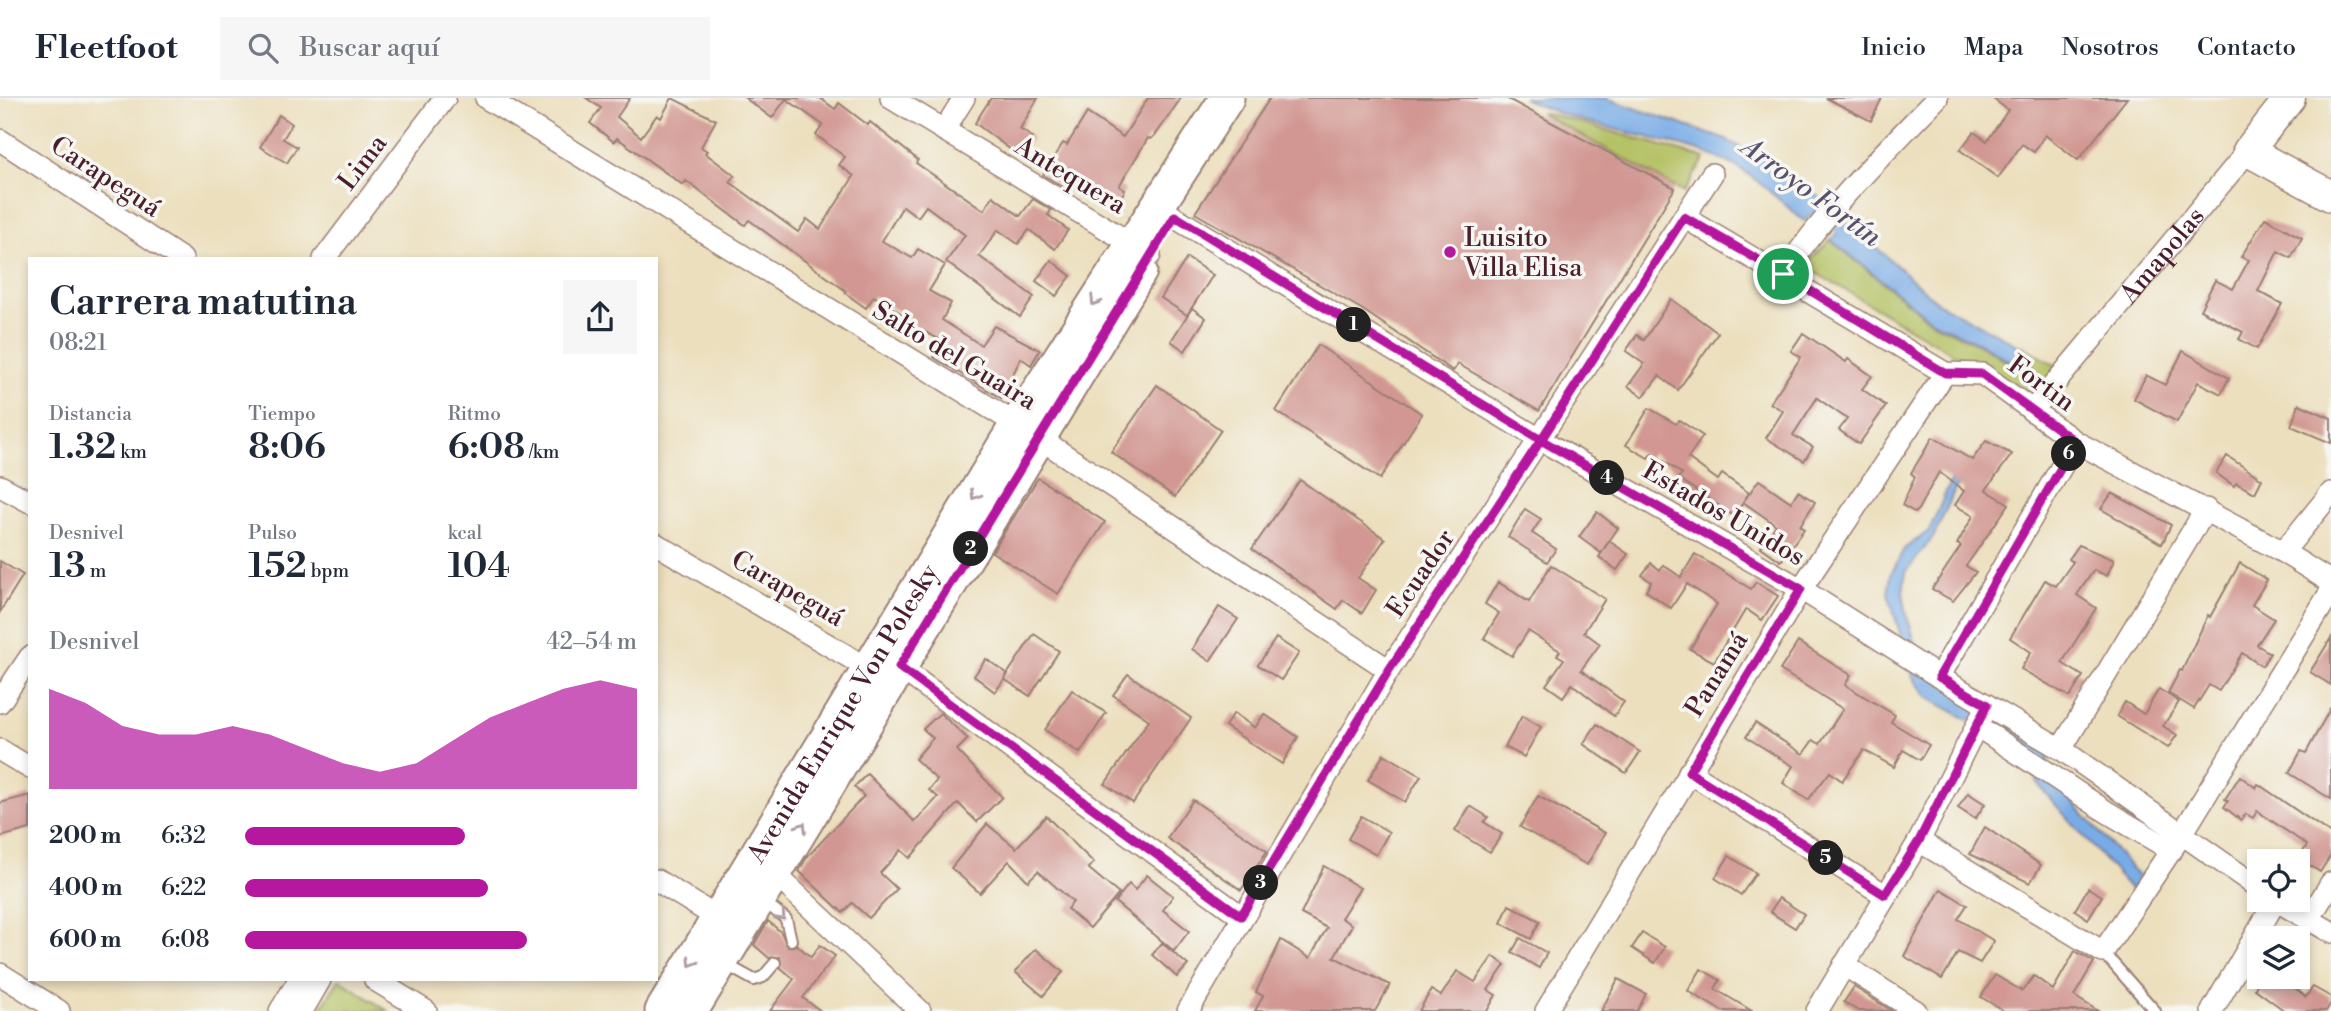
<!DOCTYPE html>
<html lang="es">
<meta charset="utf-8">
<style>
:root{--surface:#fff;--page:#f6f6f7;--text:#1f2937;--muted:#747a83;--line:#e0e1e3;--accent:#b5179e}
body{margin:0;font-family:"Libre Bodoni",serif;background:var(--page);color:var(--text);height:100vh;display:flex;flex-direction:column;font-size:26px;white-space:nowrap}
*{box-sizing:border-box;margin:0}
p{font-size:23px;color:var(--muted)}
.icon{flex:none;width:38px;height:38px;fill:none;stroke:currentColor;stroke-width:2;stroke-linecap:round;stroke-linejoin:round}
.map{position:relative;flex:1;overflow:hidden}
.drawer{position:absolute;left:28px;top:159px;width:630px;height:724px;display:flex;flex-direction:column;background:var(--surface);border-radius:0px;box-shadow:0 4px 10px #0003}
.drawer>*{flex:none}
.controls{position:absolute;left:2247px;top:751px;display:grid;gap:14px}
.controls a{display:grid;place-items:center;width:63px;height:63px;border-radius:0px;background:var(--surface);box-shadow:0 4px 10px #0003;font-size:35px}
.pin{position:absolute;display:grid;place-items:center;width:60px;height:60px;color:#fff;margin:-30px;border:4px solid #fff;border-radius:50%;box-shadow:0 2px 7px #0007}
.km{position:absolute;width:35px;height:35px;margin:-18px;border-radius:50%;background:#222;color:#fff;font-size:19px;line-height:35px;text-align:center}
.round{display:grid;place-items:center;flex:none;width:74px;height:74px;border-radius:0px;background:var(--page)}
.overview{display:flex;align-items:center;justify-content:space-between;height:119px;padding:0 21px}
h1{font-size:38px;font-weight:600;line-height:52px}
.figures{display:grid;grid-template-columns:repeat(3,1fr);gap:10px;height:119px;padding:7px 21px}
.figures div{display:grid;align-content:center}
.figures b{font-size:35px;font-weight:600}
.figures small{font-size:19px;font-weight:400}
.figures p{font-size:19px}
.chart{height:196px;padding:14px 21px}
.chart p{display:flex;justify-content:space-between}
.chart svg{width:100%;height:126px;margin-top:7px;fill:var(--accent);opacity:.7}
ul{padding:0 21px;list-style:none;font-size:23px}
li{display:grid;grid-template-columns:112px 84px 1fr;align-items:center;height:52px}
li i{height:18px;border-radius:9px;background:var(--accent)}
header{display:flex;align-items:center;gap:42px;box-sizing:border-box;height:98px;padding:0 35px;background:var(--surface);border-bottom:2px solid var(--line)}
header strong{font-size:33px}
nav{display:flex;gap:38px;margin-inline-start:auto;font-size:24px}
.search{width:490px;height:63px;background:var(--page);display:flex;align-items:center;gap:18px;box-sizing:border-box;padding:0 24px;border-radius:0px;color:var(--muted);font-size:26px}
.map>svg:first-child{display:block}
</style>
<header>
<strong>Fleetfoot</strong>
<div class="search"><svg class="icon" aria-label="search" viewBox="0 0 24 24"><circle cx="10" cy="10" r="6"/><path d="M15 15l6 6"/></svg>Buscar aquí</div>
<nav><a>Inicio</a><a>Mapa</a><a>Nosotros</a><a>Contacto</a></nav>
</header>
<div class="map">
<svg width="2331" height="913" viewBox="0 0 2331 913">
<rect width="100%" height="100%" fill="#f6f6f2"/>
<filter id="ink" filterUnits="userSpaceOnUse"><feTurbulence type="fractalNoise" baseFrequency=".0143" numOctaves="2"/><feDisplacementMap in="SourceGraphic" scale="14" xChannelSelector="R" yChannelSelector="G"/><feConvolveMatrix kernelMatrix="1 2 1 2 8 2 1 2 1" color-interpolation-filters="sRGB"/></filter>
<filter id="wash" filterUnits="userSpaceOnUse"><feTurbulence type="fractalNoise" baseFrequency=".00686" numOctaves="4" result="noise"/><feDisplacementMap in="SourceGraphic" scale="28" xChannelSelector="R" yChannelSelector="G"/><feGaussianBlur stdDeviation="1.57" result="paint"/><feColorMatrix in="noise" values="0 0 0 0 0 0 0 0 0 0 0 0 0 0 0 0 0 1.4 0 .05"/><feComposite in="paint" operator="in"/></filter>
<g filter="url(#wash)">
<rect width="100%" height="100%" fill="#ecdfbd"/>
<g fill="#b4c163" stroke="#7f7047" stroke-width="2">
<path d="M1540,15H1546L1705,60L1684,94Z"/>
<path d="M1830,142L1933,225C1949,234 1967,239 1983,249C2001,258 2017,272 2036,280L2033,267L2021,247L2065,273L2038,305L1811,172V161Z"/>
<path d="M339,882H340L388,913H319Z"/>
</g>
<g fill="#79ace6" stroke="#626688" stroke-width="2">
<path d="M1523,0H1606L1726,42L1756,57L1825,103L1804,123C1783,106 1752,75 1728,64C1662,36 1587,32 1523,0Z"/>
<path d="M1847,123L1937,204L2019,248L2036,279L1981,246L1934,224L1831,142Z"/>
<path d="M1960,362L1967,365L1934,438L1906,474L1903,494L1907,519L1918,552L1935,580L2047,648L2048,663L2064,694L2140,780L2131,792L2040,689L2017,649L1927,599L1913,579L1888,495L1891,476L1904,451L1929,433Z"/>
</g>
<g fill="none" stroke-linecap="round" stroke-linejoin="round">
<path stroke="#79ace6" stroke-width="6" d="M1808,110L1844,136"/>
</g>
<g id="blocks">
<g fill="#d29792">
<path d="M586,0H630L617,19L641,39L657,17L661,20L672,0L716,22L701,49L707,53L705,55L735,78L730,84L798,134L807,121L820,131L854,78L839,67L845,59L816,37L823,27L786,1L772,20L745,0H820L835,11L839,5L868,27L870,24L918,62L916,65L984,112L993,98L1020,118L1033,101L1051,112L1048,117L1068,132L1055,151L1029,132L1018,146L998,132L979,158L1034,199L1020,219L946,164L965,137L926,108L918,119L903,108L882,143L912,160L918,151L945,167L929,193L951,205L942,222L981,247L994,228L1040,252L1031,267L1021,260L1001,300L933,259L943,243L913,228L915,224L874,198L866,210L845,195L846,193L749,122L745,127L686,83L683,87L617,40L614,44L590,25L601,10Z"/>
<path d="M991,0H1038L1020,31L1032,39L1019,58L975,25Z"/>
<path d="M1148,0H1181L1157,35L1151,41L1148,40L1119,88L1125,92L1117,106L1071,80L1065,90L1043,77L1063,45L1067,47L1087,15L1123,39Z"/>
<path d="M1270,0H1506L1675,90L1539,313L1458,266L1453,273L1363,212L1195,115Z"/>
<path d="M1826,0H1882L1871,23Z"/>
<path d="M1992,0H2127L2078,62L2045,37L2034,54L2022,46L1998,80L1960,52L1974,34L1987,43L2008,12Z"/>
<path d="M279,17L292,26L283,41L297,49L287,65L260,49Z"/>
<path d="M2265,120L2302,140L2291,160L2278,153L2258,193L2282,206L2257,251L2239,241L2243,234L2200,212L2215,182L2233,191L2249,162L2241,159Z"/>
<path d="M1187,160L1213,177L1187,217L1161,200Z"/>
<path d="M1051,162L1071,178L1056,198L1036,183Z"/>
<path d="M1671,201L1718,235L1678,292L1659,278L1643,299L1628,288L1644,266L1626,253L1637,237L1644,242Z"/>
<path d="M1192,210L1206,220L1185,253L1171,243Z"/>
<path d="M1803,235L1846,264L1848,261L1872,278L1862,291L1886,308L1859,346L1839,332L1847,321L1817,300L1793,337L1813,349L1804,363L1766,340L1783,313L1770,305L1801,259L1791,253Z"/>
<path d="M1318,247L1422,316L1380,381L1276,313Z"/>
<path d="M2183,253L2229,280L2221,296L2198,284L2177,324L2134,301L2146,277L2165,287Z"/>
<path d="M1157,287L1221,332L1175,399L1111,354Z"/>
<path d="M2299,306L2331,320V345L2291,328Z"/>
<path d="M1649,310L1676,326L1679,322L1703,338L1688,360L1718,382L1722,376L1749,395L1734,418L1678,380L1682,376L1652,355L1648,360L1626,347Z"/>
<path d="M1933,339L1972,362L1986,343L2012,356L1986,392L2009,406L1966,468L1976,474L1953,503L1932,491L1961,448L1957,446L1973,418L1955,407L1964,393L1939,374L1916,415L1902,407L1915,379L1911,375Z"/>
<path d="M2227,358L2262,381L2255,395L2236,385L2234,388L2216,375Z"/>
<path d="M1038,380L1105,424L1058,496L992,454Z"/>
<path d="M1300,382L1385,441L1358,480L1376,492L1362,515L1343,502L1337,511L1252,451Z"/>
<path d="M1759,382L1791,404L1798,393L1815,404L1800,428L1804,431L1781,463L1761,449L1776,427L1743,404Z"/>
<path d="M2112,395L2171,427L2162,446L2101,411Z"/>
<path d="M1525,411L1541,421L1532,435L1556,451L1547,464L1508,439Z"/>
<path d="M1597,414L1618,430L1601,455L1579,439Z"/>
<path d="M1609,443L1628,456L1617,472L1599,459Z"/>
<path d="M2079,447L2114,462L2107,478L2094,472L2077,497L2096,510L2062,565L2083,578L2070,599L2021,571L2031,554L2010,540L2045,482L2056,488L2073,464L2069,461Z"/>
<path d="M1695,456L1751,491L1756,484L1778,498L1762,522L1746,511L1714,564L1690,551L1717,506L1687,486L1671,510L1646,493L1651,484L1642,477L1651,465L1660,472L1663,467L1681,479Z"/>
<path d="M0,463L23,477L0,514Z"/>
<path d="M2240,465L2267,482L2252,507L2274,521L2257,547L2270,555L2262,568L2242,555L2219,593L2209,587L2194,611L2168,595L2180,572L2182,573L2208,517L2210,519Z"/>
<path d="M1551,467L1605,501L1584,534L1600,546L1581,572L1624,604L1614,618L1572,586L1563,599L1546,587L1564,561L1557,557L1560,553L1528,533L1512,558L1484,540L1499,515L1485,506L1498,484L1529,504Z"/>
<path d="M1219,509L1238,521L1210,563L1192,551Z"/>
<path d="M1034,536L1059,553L1030,598L1004,581Z"/>
<path d="M1276,540L1299,555L1281,582L1258,567Z"/>
<path d="M2331,540V587L2310,574Z"/>
<path d="M1798,544L1851,577L1845,587L1895,617L1891,624L1929,647L1920,662L1903,652L1894,669L1864,652L1842,683L1830,674L1808,702L1783,685L1793,668L1746,639L1755,625L1803,656L1813,642L1820,646L1843,611L1780,572Z"/>
<path d="M986,561L1008,576L995,594L974,578Z"/>
<path d="M1128,576L1191,620L1133,705L1105,686L1149,622L1113,597Z"/>
<path d="M2159,591L2179,604L2163,628L2177,637L2168,650L2117,618L2125,604L2144,616Z"/>
<path d="M1072,592L1106,615L1080,655L1045,632Z"/>
<path d="M2331,609V701L2289,675L2301,653L2306,655Z"/>
<path d="M940,615L968,641L957,652L1002,699L977,724L958,705L910,760L901,752L880,775L897,791L869,820L852,805L843,815L799,773L807,759L864,698L854,689L867,676L915,724L938,699L929,692L937,682L915,661L933,640L923,631Z"/>
<path d="M1234,615L1255,630L1264,616L1298,639L1282,666L1225,628Z"/>
<path d="M1522,618L1541,629L1524,659L1505,649Z"/>
<path d="M1597,626L1640,654L1626,675L1583,646Z"/>
<path d="M1384,656L1421,678L1405,704L1368,682Z"/>
<path d="M2240,678L2256,690L2258,686L2331,736V757L2320,774L2299,760L2307,747L2257,713L2253,720L2246,716L2241,722L2224,709L2228,703L2225,701Z"/>
<path d="M1968,695L1985,706L1975,721L1958,710Z"/>
<path d="M30,697V731L0,739V705Z"/>
<path d="M1538,698L1605,735L1587,767L1520,729Z"/>
<path d="M1193,702L1267,753L1241,792L1167,740Z"/>
<path d="M1470,708L1488,719L1484,724L1502,736L1490,754L1455,733Z"/>
<path d="M1046,718L1094,765L1088,770L1119,796L1090,830L1067,811L1073,804L1038,773L1028,783L1009,763L980,795L951,770L987,726L1016,750Z"/>
<path d="M1361,718L1389,734L1376,757L1348,741Z"/>
<path d="M1985,729L2041,767L2030,785L1970,756Z"/>
<path d="M1729,758L1756,775L1741,797L1715,780Z"/>
<path d="M1324,768L1360,790L1341,820L1352,827L1334,859L1390,887L1375,913H1255L1263,898L1256,894L1281,842L1310,860L1327,830L1301,816Z"/>
<path d="M1147,777L1173,798L1163,812L1189,833L1174,853L1115,804L1129,786L1135,792Z"/>
<path d="M2088,790L2102,798L2088,821L2075,812Z"/>
<path d="M1941,791L1967,807L1958,821L1994,843L1980,865L1958,854L1942,881L1904,858Z"/>
<path d="M1779,800L1804,816L1795,830L1770,814Z"/>
<path d="M1509,807L1540,823L1531,841L1501,825Z"/>
<path d="M768,823L781,834L788,849L797,847L811,859L820,847L835,858L803,900L821,913H770L794,881L781,870L780,859L769,860L754,847Z"/>
<path d="M1642,835L1665,849L1655,865L1632,850Z"/>
<path d="M1520,840L1547,855L1539,870L1512,854Z"/>
<path d="M1162,845L1188,867L1177,879L1152,857Z"/>
<path d="M1036,851L1063,874L1043,898L1015,874Z"/>
<path d="M2075,853L2094,864L2074,898L2098,913H2004L1981,899L1995,877L2022,893L2034,878L2053,892Z"/>
<path d="M1493,858L1505,867L1488,892L1496,897L1487,913H1419L1431,892L1441,898L1457,873L1475,884Z"/>
<path d="M1701,871L1720,882L1715,891L1752,913H1722L1688,893Z"/>
<path d="M2260,878H2280L2306,899L2313,889L2331,899V905L2326,913H2285L2255,891Z"/>
<path d="M1618,881L1646,896L1637,913H1601Z"/>
<path d="M1854,889L1892,913H1858L1844,904Z"/>
</g>
</g>
</g>
<g filter="url(#ink)">
<use href="#blocks" fill-opacity="0" stroke="#9b7f74" stroke-width="2"/>
<g fill="none" stroke-linecap="round" stroke-linejoin="round">
<g stroke="#9b7f74" stroke-width="14">
<g id="lane">
<path d="M762,802L786,821L791,842"/>
<path d="M2103,854L2155,913"/>
<path d="M723,865L754,882L763,879L775,865"/>
</g>
</g>
<g stroke="#9b7f74" stroke-width="24">
<g id="street">
<path d="M486,0L1039,340L1389,572"/>
<path d="M891,0L1150,157"/>
<path d="M944,32L964,0"/>
<path d="M0,42L182,161"/>
<path d="M1156,108L1541,342L1801,491L1939,579"/>
<path d="M1684,119L1945,275L1982,276L2076,344L2283,454L2331,484"/>
<path d="M324,161L445,0"/>
<path d="M1783,176C1827,111 1883,56 1937,0"/>
<path id="s1" d="M2032,313L2248,53"/>
<path d="M2076,344L1939,579L2061,651L2259,790"/>
<path d="M0,388L30,404"/>
<path d="M656,446L878,576"/>
<path d="M2283,454L2331,395"/>
<path d="M899,569L1241,818"/>
<path d="M0,604L30,559"/>
<path d="M1977,628L2107,714L2171,752"/>
<path d="M2061,651L2206,411"/>
<path d="M0,652L30,670"/>
<path d="M1689,674L1885,797"/>
<path d="M1919,743L2103,854L2182,736L2331,493"/>
<path d="M774,775L920,913"/>
<path d="M656,782L726,825"/>
<path d="M2275,802L2331,834"/>
<path d="M2309,821L2331,785"/>
<path d="M1844,867L1916,913"/>
<path d="M0,876L59,913"/>
<path d="M375,882L426,913"/>
<path d="M280,913L299,882"/>
<path d="M302,913L320,882"/>
<path d="M1188,913L1389,572L1712,76"/>
<path d="M1546,913L1801,491L1945,275"/>
<path d="M1817,913L1919,743L1987,607"/>
<path d="M2212,913L2276,802"/>
</g>
</g>
<g stroke="#9b7f74" stroke-width="33">
<path id="secondary" d="M2290,0L2248,53L2331,98"/>
</g>
<g stroke="#9b7f74" stroke-width="37">
<g id="primary">
<path id="s2" d="M662,913L1016,328L1227,0"/>
<path d="M691,913L1140,173"/>
</g>
</g>
<use href="#lane" stroke="#fff" stroke-width="10"/>
<use href="#street" stroke="#fff" stroke-width="21"/>
<use href="#secondary" stroke="#fff" stroke-width="30"/>
<use href="#primary" stroke="#fff" stroke-width="33"/>
</g>
<defs><path id="oneway-chevron" d="M-2-3.5L2.5 0L-2 3.5" fill="none" stroke-width="1.6" stroke-linecap="round" stroke-linejoin="round" transform="scale(1.75)"/></defs>
<g stroke="#ae9aa0">
<use href="#oneway-chevron" transform="translate(1095 203) rotate(122)"/>
<use href="#oneway-chevron" transform="translate(975 397) rotate(121)"/>
<use href="#oneway-chevron" transform="translate(802 729) rotate(-59)"/>
<use href="#oneway-chevron" transform="translate(781 818) rotate(47)"/>
<use href="#oneway-chevron" transform="translate(692 864) rotate(121)"/>
</g>
</g>
<g fill="none" stroke-linecap="round" stroke-linejoin="round" filter="url(#ink)">
<g stroke="#fff" stroke-width="14">
<path id="route" d="M1783,176L1684,119L1541,342L1175,118L899,569L1241,818L1389,572L1541,342L1801,491L1689,674L1885,797L1919,743L1987,607L1939,579L2076,344L1982,276L1945,275L1783,176"/>
</g>
<use href="#route" stroke="#b5179e" stroke-width="9"/>
</g>
<circle fill="#b5179e" stroke="#f6f6f2" stroke-width="2.5" cx="1450" cy="154" r="7"/>
<g text-anchor="middle" stroke-width="7" stroke-linejoin="round" paint-order="stroke">
<g font-size="26" fill="#4a1f2b" stroke="#f6f6f2">
<text transform="translate(362 64) rotate(-53)" y="9">Lima</text>
<text transform="translate(1071 77) rotate(31)" y="9">Antequera</text>
<text transform="translate(106 78) rotate(33)" y="9">Carapeguá</text>
<text dy="9" stroke="none"><textPath href="#s1" startOffset="203">Amapolas</textPath></text>
<text transform="translate(955 257) rotate(31)" y="9">Salto del Guaira</text>
<text transform="translate(2042 285) rotate(36)" y="9">Fortin</text>
<text transform="translate(1724 415) rotate(30)" y="9">Estados Unidos</text>
<text transform="translate(1420 475) rotate(-56)" y="9">Ecuador</text>
<text transform="translate(788 490) rotate(30)" y="9">Carapeguá</text>
<text transform="translate(1716 576) rotate(-58)" y="9">Panamá</text>
<text dy="9" stroke="none"><textPath href="#s2" startOffset="348">Avenida Enrique Von Polesky</textPath></text>
</g>
<g font-size="26" fill="#4a1f2b" stroke="#f6f6f2" text-anchor="start">
<text x="1464" y="148">Luisito<tspan x="1464" dy="30">Villa Elisa</tspan></text>
</g>
<g font-size="28" font-style="italic" fill="#5a506c" stroke="#f6f6f2">
<text transform="translate(1812 93) rotate(36)" y="10">Arroyo Fortín</text>
</g>
</g>
</svg>
<div class="controls">
<a><svg class="icon" aria-label="locate" viewBox="0 0 24 24"><circle cx="12" cy="12" r="6"/><path d="M12 2v4M12 18v4M2 12h4M18 12h4"/></svg></a>
<a><svg class="icon" aria-label="layers" viewBox="0 0 24 24"><path d="M12 4l9 5-9 5-9-5zM3 14l9 5 9-5"/></svg></a>
</div>
<div class="pin" style="left:1783px;top:176px;background:#1e9e55"><svg class="icon" aria-label="arrive" viewBox="0 0 24 24"><path d="M6 21V4h12l-3 4 3 4H6"/></svg></div>
<b class="km" style="left:1354px;top:227px">1</b>
<b class="km" style="left:971px;top:451px">2</b>
<b class="km" style="left:1261px;top:785px">3</b>
<b class="km" style="left:1607px;top:380px">4</b>
<b class="km" style="left:1826px;top:760px">5</b>
<b class="km" style="left:2069px;top:356px">6</b>
<section class="drawer">
<div class="overview"><div><h1>Carrera matutina</h1><p>08:21</p></div><a class="round"><svg class="icon" aria-label="share" viewBox="0 0 24 24"><path d="M12 15V3M7 8l5-5 5 5M5 13v7h14v-7"/></svg></a></div>
<div class="figures">
<div><p>Distancia</p><b>1.32<small> km</small></b></div>
<div><p>Tiempo</p><b>8:06</b></div>
<div><p>Ritmo</p><b>6:08<small> /km</small></b></div>
</div>
<div class="figures">
<div><p>Desnivel</p><b>13<small> m</small></b></div>
<div><p>Pulso</p><b>152<small> bpm</small></b></div>
<div><p>kcal</p><b>104</b></div>
</div>
<div class="chart"><p><span>Desnivel</span>42–54 m</p>
<svg viewBox="0 0 160 44" preserveAspectRatio="none"><path d="M0 44V9L10 14L20 22L30 25L40 25L50 22L60 25L70 30L80 35L90 38L100 35L110 27L120 19L130 14L140 9L150 6L160 9V44z"/></svg>
</div>
<ul>
<li><b>200 m</b>6:32<i style="width:56%"></i></li>
<li><b>400 m</b>6:22<i style="width:62%"></i></li>
<li><b>600 m</b>6:08<i style="width:72%"></i></li>
</ul>
</section>
</div>
